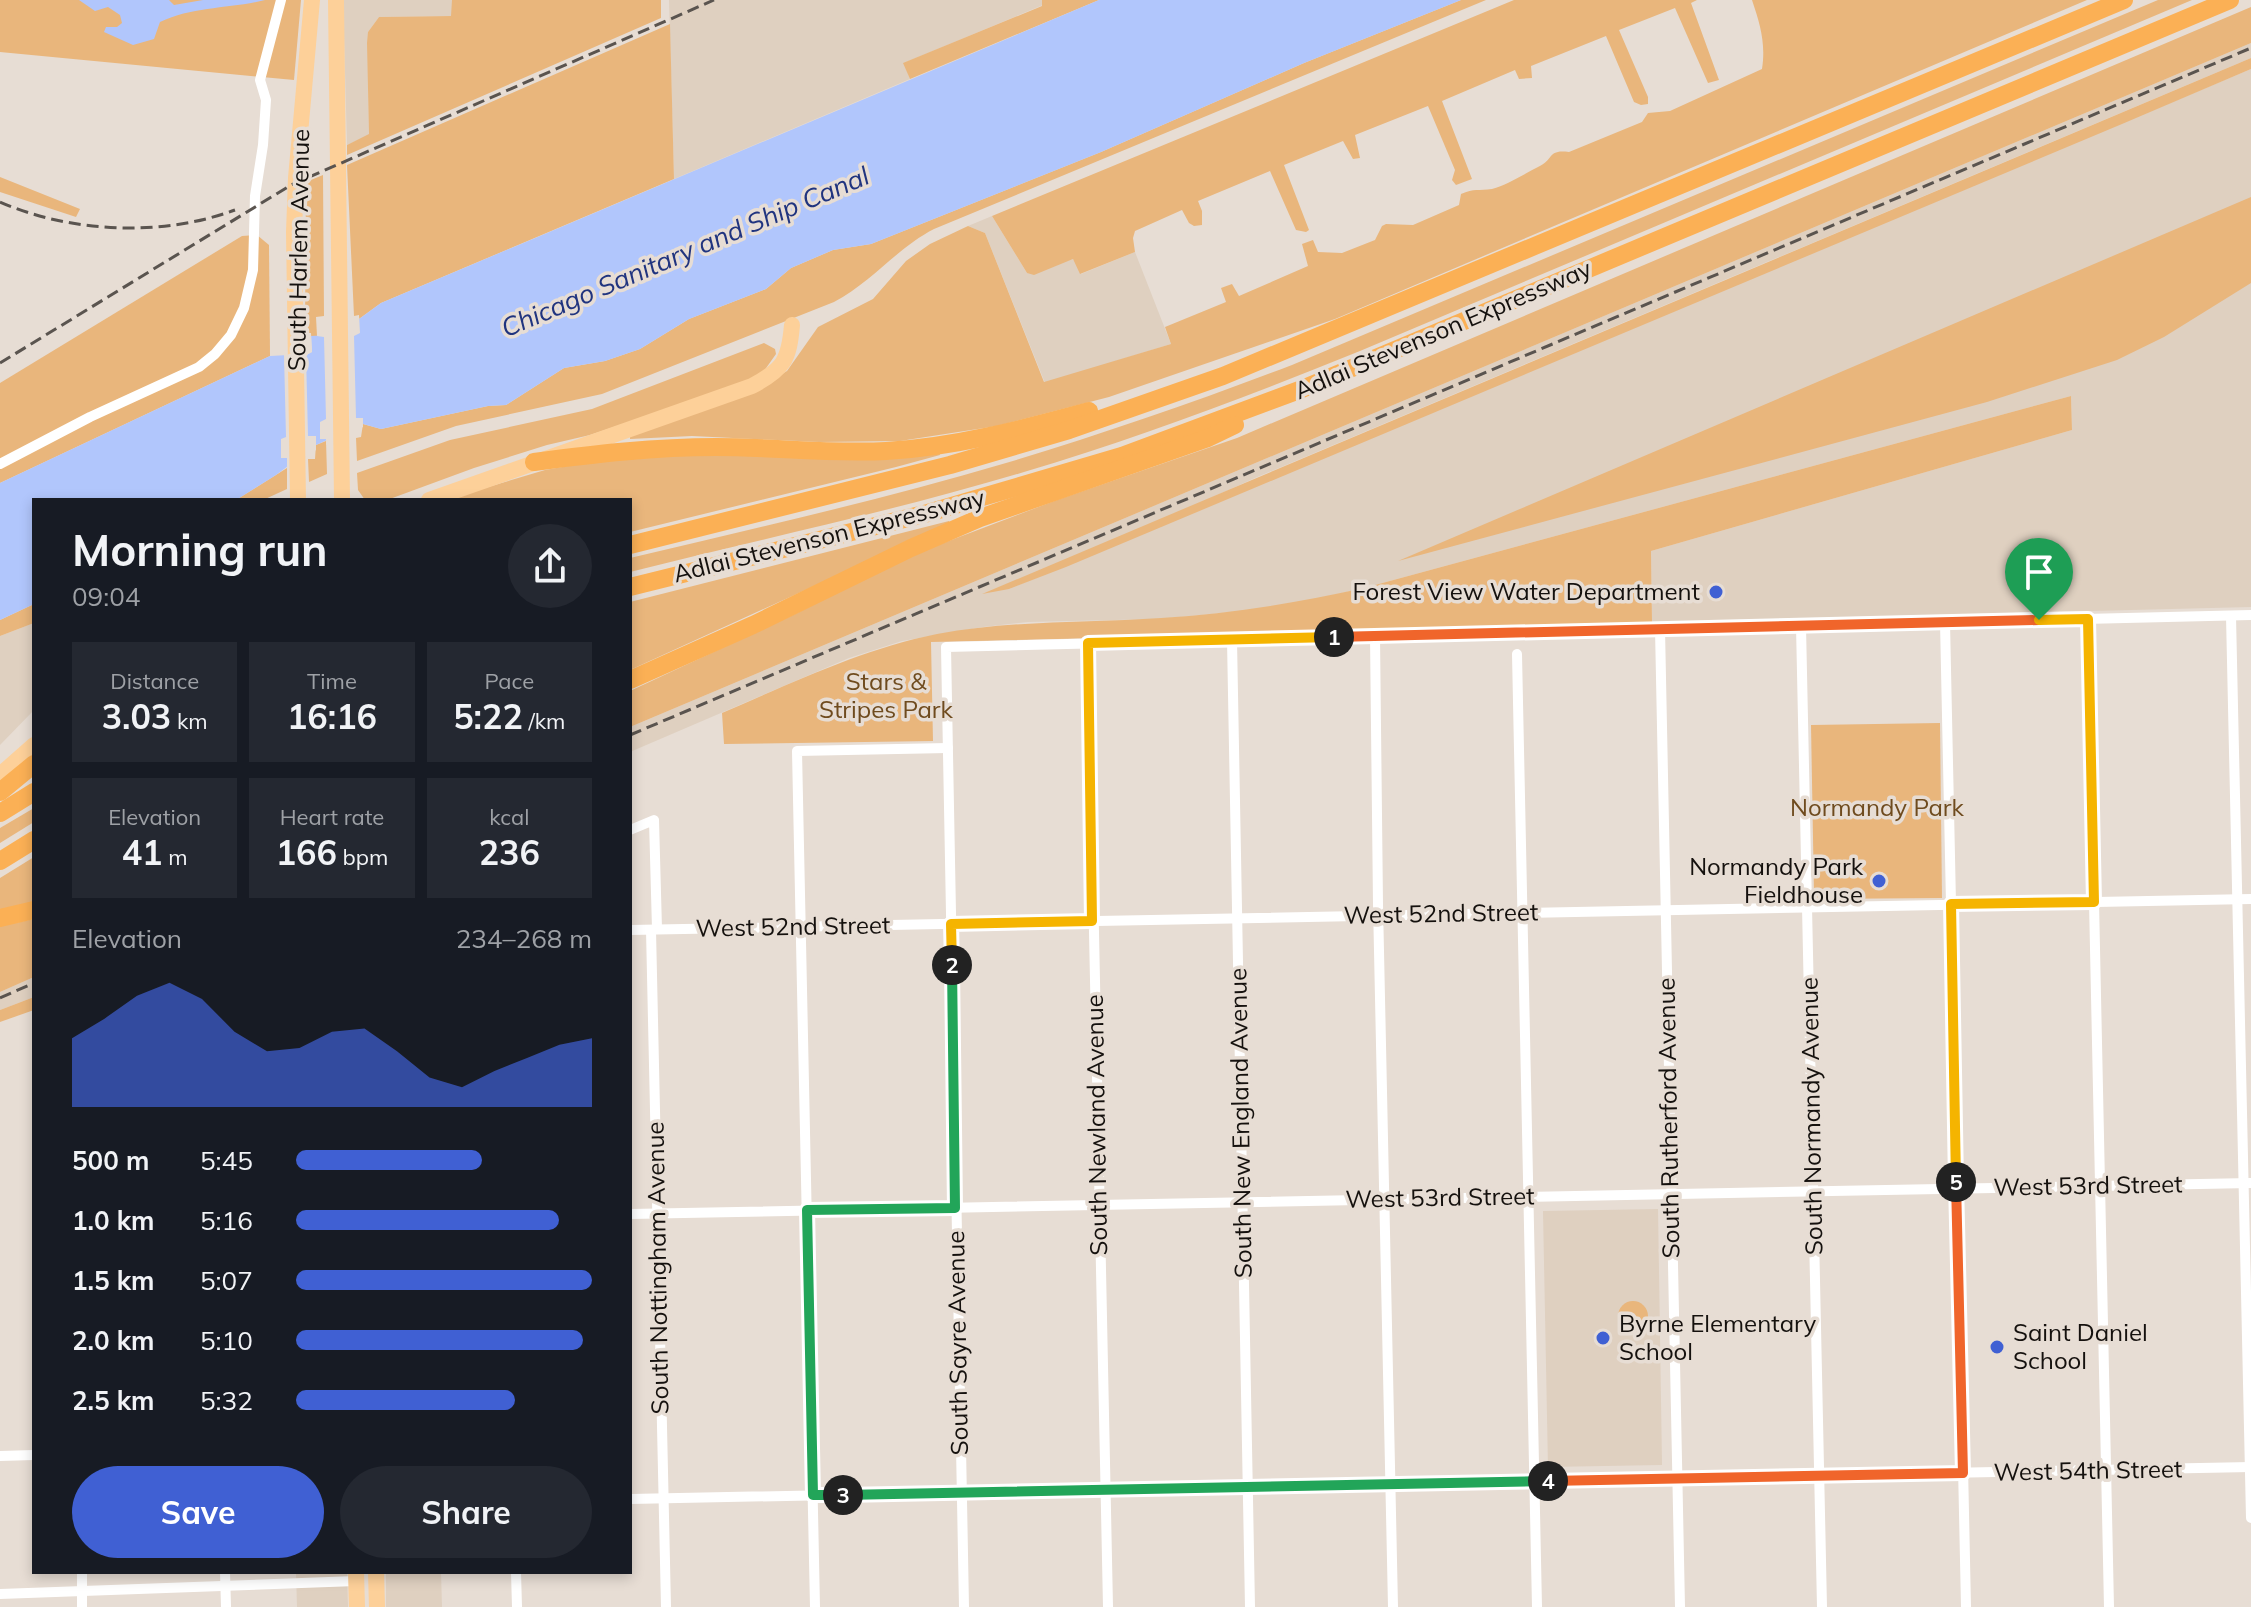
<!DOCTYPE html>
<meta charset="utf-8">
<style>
:root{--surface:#171b24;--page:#242831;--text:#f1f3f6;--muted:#9ea1a6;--accent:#4060d3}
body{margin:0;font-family:Mulish,sans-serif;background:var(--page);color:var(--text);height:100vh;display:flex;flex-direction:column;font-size:30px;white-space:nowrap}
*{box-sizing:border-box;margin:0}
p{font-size:26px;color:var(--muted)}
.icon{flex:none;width:44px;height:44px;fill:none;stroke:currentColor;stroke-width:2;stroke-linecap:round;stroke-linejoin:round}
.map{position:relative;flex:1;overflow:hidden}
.panel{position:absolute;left:32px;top:498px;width:600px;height:1076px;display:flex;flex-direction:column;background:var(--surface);border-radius:0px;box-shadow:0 4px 12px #0003}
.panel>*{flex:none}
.pin{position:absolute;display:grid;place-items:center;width:68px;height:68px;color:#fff;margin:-82px -34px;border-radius:50% 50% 50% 0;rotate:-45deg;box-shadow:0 0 8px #0007}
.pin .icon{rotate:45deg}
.km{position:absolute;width:40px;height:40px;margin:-20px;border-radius:50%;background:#222;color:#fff;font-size:22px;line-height:40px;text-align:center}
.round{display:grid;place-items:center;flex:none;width:84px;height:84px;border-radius:42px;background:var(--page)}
.headline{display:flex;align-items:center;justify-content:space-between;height:136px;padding:0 40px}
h1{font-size:44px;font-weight:700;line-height:60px}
.stats{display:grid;grid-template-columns:repeat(3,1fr);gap:12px;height:136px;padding:8px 40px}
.stats div{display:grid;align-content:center;border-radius:0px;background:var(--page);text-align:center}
.stats b{font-size:34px;font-weight:700}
.stats small{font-size:22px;font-weight:400}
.stats p{font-size:22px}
.chart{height:224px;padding:16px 40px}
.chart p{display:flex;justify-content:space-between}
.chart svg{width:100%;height:144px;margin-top:8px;fill:var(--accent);opacity:.7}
.button{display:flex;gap:16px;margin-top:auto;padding:16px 40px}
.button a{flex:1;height:92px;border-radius:48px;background:var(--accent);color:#fff;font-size:32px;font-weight:700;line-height:92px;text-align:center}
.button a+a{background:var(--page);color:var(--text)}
ul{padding:0 40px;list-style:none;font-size:26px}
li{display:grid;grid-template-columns:128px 96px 1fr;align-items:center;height:60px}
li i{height:20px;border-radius:10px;background:var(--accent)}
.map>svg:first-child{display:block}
</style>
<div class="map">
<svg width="2251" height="1607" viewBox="0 0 2251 1607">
<rect width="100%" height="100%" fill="#e7ddd4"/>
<g fill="#dfd0c0">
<path d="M343,0H452V16L379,17L368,32L369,135L347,145Z"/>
<path d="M669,0H1042L1043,5L904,63L910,79L674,179Z"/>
<path d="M2251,43V58L1255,478L1009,589L2251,69V607L1652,622L1651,551L2072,430L2071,396L1364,588L1302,602L1254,610L1159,619L1028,622L983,627L902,641L849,658L630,752V727Z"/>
<path d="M992,216L1027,273L1073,259L1081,274L1135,252L1171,344L1045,383L985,233L968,226Z"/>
<path d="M34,623V710L0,745V636Z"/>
<path d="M34,977V997L0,1010V992Z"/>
<path d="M1658,1209L1662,1465L1548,1467L1543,1211Z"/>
<path d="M296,1572H347L348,1607H297Z"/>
<path d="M386,1572H441L442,1607H386Z"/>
</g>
<g fill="#e9b67c">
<path d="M0,0H301L294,80L0,52Z"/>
<path d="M452,0H661V18L347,155V145L369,134L367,43L368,32L379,17L451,16Z"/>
<path d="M1042,0H1099L910,79L903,63L1042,6Z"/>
<path d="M1461,0H1486L934,229C897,248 872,282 834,302L602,394L456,426L357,461L356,438L361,437L363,424L381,429L488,406L506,405L564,368L605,361L640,349L689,319L766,289L791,268L833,250L871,244L1101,152L1304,63Z"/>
<path d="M1514,0H1697L1691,3L1719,80L1708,83L1675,8L1619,30L1648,97V104L1641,105L1634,102L1606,36L1531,66L1532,78L1519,79L1515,70L1442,101L1472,179L1456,185L1452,180L1455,170L1428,106L1355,135L1360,158L1353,159L1343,141L1284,165L1309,230L1306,232L1296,230L1270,171L1198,201L1202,211V225L1194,226L1189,223L1182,210L1135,231L1133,238L1135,252L1080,274L1073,259L1034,275L1027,273L992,216Z"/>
<path d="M1752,0H2087L1335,319L1109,397L997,426L900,441L819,442L692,436L630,439V433L758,388L787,371L818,327L873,299L906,261L930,244L968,226L985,233L1044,382L1171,344L1165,327L1226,302L1221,288L1232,284L1239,296L1308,266L1302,244L1313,240L1318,252L1342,253L1375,240L1382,226L1386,224L1413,225L1459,205L1461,194C1474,188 1479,191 1492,189C1507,185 1524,174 1538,167C1554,160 1547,149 1569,152L1642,122L1648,113L1670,111L1762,69C1766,43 1760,24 1752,0Z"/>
<path d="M2158,0H2192L1360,351C1249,396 1138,438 1024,472C894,511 761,539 630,572V558C755,528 882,500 1006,463C1103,434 1198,401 1292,365Z"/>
<path d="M2251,7V43L630,727V691L793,615L917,553L1057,500L1237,438Z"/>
<path d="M670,24L674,179L381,303L359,319V315L354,316L347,165Z"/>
<path d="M2251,58V69L2122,124L1066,567L1009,589L982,594Z"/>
<path d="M323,175L324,316L316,317L317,336H311V333H305L306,182Z"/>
<path d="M0,177L80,209L76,217L0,192Z"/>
<path d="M2251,197V283L2164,337L2117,360L1987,402L1398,561Z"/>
<path d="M257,235L269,245L270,356L0,483V383L242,236Z"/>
<path d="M764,343L775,349L776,354L764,371L749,382L590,435L547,445L474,468L387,500H365L358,490L357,473L450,440L592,409Z"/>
<path d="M2071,396L2072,430L1651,551L1652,622L1636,625L931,642L933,741L724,744L722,713C792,683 862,649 937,634C1011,620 1086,623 1161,618C1230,614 1296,603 1364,588Z"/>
<path d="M326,441L327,474L309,482L308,459H315L316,445Z"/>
<path d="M939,452L940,455L896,467L630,532V500H445L545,470L637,454Z"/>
<path d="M287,468V489L263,500H236Z"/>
<path d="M949,521L950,524L630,670V602Z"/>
<path d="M34,604V623L0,636V620Z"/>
<path d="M1940,723L1942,898L1817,899L1814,894L1811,725Z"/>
<path d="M34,808V822L0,843V828Z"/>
<path d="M34,857V902L0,910V878Z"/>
<path d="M34,919V977L0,992V926Z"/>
<path d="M34,997V1010L0,1022V1010Z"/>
<circle cx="1633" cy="1316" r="15"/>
</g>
<g fill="#b1c6fc">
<path d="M79,0H169L174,5L203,0H265C229,9 194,6 160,22L154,39L133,45L104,32L106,27H117L122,23L120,15L108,7L95,11Z"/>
<path d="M1099,0H1461L1304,63L1101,152L871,244L833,250L791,268L766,289L689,319L640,349L605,361L564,368L506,405L488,406L381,429L363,424L316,445L276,475L236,500H34V604L0,620V483L270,356L308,354L312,352L311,336L359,333V319L381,303Z"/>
</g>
<g fill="#e7ddd4">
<path d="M359,315L360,333L354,336L356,418H363V427L326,445V439H320V422L326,419L324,337L317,336V332L353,331L356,330V318Z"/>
<path d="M309,333H311L312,352L306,355L308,436H316V450L287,472V458H281V439L286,437L284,355H278L277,351L308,350Z"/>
</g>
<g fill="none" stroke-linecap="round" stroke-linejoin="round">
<g stroke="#fff" stroke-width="10">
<path d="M0,464L90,417L199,367L215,354L231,335L244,308L253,270L255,196L263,145L266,100L260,80L281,0"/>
<path d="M2231,616L2251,1518"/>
<path d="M2088,619L2109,1607"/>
<path d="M1945,622L1966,1607"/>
<path d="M1801,626L1822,1607"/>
<path d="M1660,629L1680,1607"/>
<path d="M1375,636L1378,904L1393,1607"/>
<path d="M1232,640L1250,1607"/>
<path d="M1088,643L1108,1607"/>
<path d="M1517,654L1537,1607"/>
<path d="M630,830L654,820L657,929"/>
<path d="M630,930L2251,899"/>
<path d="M651,930L666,1607"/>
<path d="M630,1214L2251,1183"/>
<path d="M0,1456L34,1455"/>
<path d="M630,1499L2251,1467"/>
<path d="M82,1572V1607"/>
<path d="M225,1572L226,1607"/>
<path d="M516,1572L517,1607"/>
<path d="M0,1594L356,1581"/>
<path d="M815,1607L797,751L948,748"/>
<path d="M964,1607L946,647L2251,615"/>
</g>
<g stroke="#fdd099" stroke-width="16">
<path d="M336,0L342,500"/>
<path d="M298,500L294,232L296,178L312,0"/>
<path d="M429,500L752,386C784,369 789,360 792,325"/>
<path d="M0,775L34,745"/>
<path d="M356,1572L357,1607"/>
<path d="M376,1572L377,1607"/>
</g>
<g stroke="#fbb055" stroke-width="18">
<path d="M534,462C595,454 654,447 716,447C773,447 829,454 886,451C956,447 1022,429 1089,411"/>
<path d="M630,545L950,465L1069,430L1223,376L2124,0"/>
<path d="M630,587L928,513L1122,456L1302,389L2230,0"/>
<path d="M630,680L753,625L911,548L980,518L1208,438L1235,425"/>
<path d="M0,792L34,764"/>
<path d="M0,813L34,792"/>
<path d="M0,861L34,840"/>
<path d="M0,918L34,910"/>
</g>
<g stroke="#5a544f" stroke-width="3" stroke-dasharray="12 6" stroke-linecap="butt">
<path d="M0,202C71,233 162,237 235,210"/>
<path d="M0,363L291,185L714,0"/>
<path d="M630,735L2251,48"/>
<path d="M0,998L34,983"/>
</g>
</g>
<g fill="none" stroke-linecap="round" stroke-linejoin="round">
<g stroke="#fff" stroke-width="16">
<path id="split-1" d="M1334,637L2039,620"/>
</g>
<g stroke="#fff" stroke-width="16">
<path id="split-2" d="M952,965L951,924L1092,921L1088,643L1334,637"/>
</g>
<g stroke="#fff" stroke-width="16">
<path id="split-3" d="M843,1495H813L807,1210L955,1208L952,965"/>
</g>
<g stroke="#fff" stroke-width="16">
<path id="split-4" d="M843,1495L1548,1481"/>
</g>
<g stroke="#fff" stroke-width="16">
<path id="split-5" d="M1548,1481L1963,1473L1956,1182"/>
</g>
<g stroke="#fff" stroke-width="16">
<path id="split-6" d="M1956,1182L1951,904L2094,902L2088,619L2039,620"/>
</g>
<use href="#split-1" stroke="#f0652b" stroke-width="10"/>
<use href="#split-2" stroke="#f5b400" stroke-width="10"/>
<use href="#split-3" stroke="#22a559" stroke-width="10"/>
<use href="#split-4" stroke="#22a559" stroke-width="10"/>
<use href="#split-5" stroke="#f0652b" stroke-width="10"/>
<use href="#split-6" stroke="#f5b400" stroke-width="10"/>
</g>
<g fill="#4060d3" stroke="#e7ddd4" stroke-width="3">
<circle cx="1716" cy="592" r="8"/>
<circle cx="1879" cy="881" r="8"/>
<circle cx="1603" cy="1338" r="8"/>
<circle cx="1997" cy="1347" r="8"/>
</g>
<g text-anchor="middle" stroke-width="7" stroke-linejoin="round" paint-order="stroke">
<g font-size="24" fill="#15110e" stroke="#e7ddd4">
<text transform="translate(299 250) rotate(-89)" y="8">South Harlem Avenue</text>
<text transform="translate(1443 330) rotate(-23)" y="8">Adlai Stevenson Expressway</text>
<text transform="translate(829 536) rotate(-14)" y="8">Adlai Stevenson Expressway</text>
<text transform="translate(1441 914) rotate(-1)" y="8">West 52nd Street</text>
<text transform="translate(793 927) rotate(-1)" y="8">West 52nd Street</text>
<text transform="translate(1812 1116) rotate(-91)" y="8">South Normandy Avenue</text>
<text transform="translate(1669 1118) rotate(-91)" y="8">South Rutherford Avenue</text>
<text transform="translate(1241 1123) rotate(-91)" y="8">South New England Avenue</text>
<text transform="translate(1097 1125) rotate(-91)" y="8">South Newland Avenue</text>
<text transform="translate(2088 1186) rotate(-1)" y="8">West 53rd Street</text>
<text transform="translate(1440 1198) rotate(-1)" y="8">West 53rd Street</text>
<text transform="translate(658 1268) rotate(-91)" y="8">South Nottingham Avenue</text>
<text transform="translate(958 1343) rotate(-91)" y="8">South Sayre Avenue</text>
<text transform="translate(2088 1471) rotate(-1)" y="8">West 54th Street</text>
</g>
<g font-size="24" fill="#15110e" stroke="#e7ddd4" text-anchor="end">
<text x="1700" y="600">Forest View Water Department</text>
<text x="1863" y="875">Normandy Park<tspan x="1863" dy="28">Fieldhouse</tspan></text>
<text x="1619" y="1332" text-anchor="start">Byrne Elementary<tspan x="1619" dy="28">School</tspan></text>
<text x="2013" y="1341" text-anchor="start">Saint Daniel<tspan x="2013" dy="28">School</tspan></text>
</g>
<g font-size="24" fill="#6f4b1e" stroke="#e7ddd4">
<text x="886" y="690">Stars &amp;<tspan x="886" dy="28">Stripes Park</tspan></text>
<text x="1877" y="816">Normandy Park</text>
</g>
<g font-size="26" font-style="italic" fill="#20347f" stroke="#e7ddd4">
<text transform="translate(685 252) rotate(-23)" y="9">Chicago Sanitary and Ship Canal</text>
</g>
</g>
</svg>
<div class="pin" style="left:2039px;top:620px;background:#1e9e55"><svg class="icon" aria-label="arrive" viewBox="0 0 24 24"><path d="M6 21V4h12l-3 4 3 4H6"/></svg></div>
<b class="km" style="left:1334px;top:637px">1</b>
<b class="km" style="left:952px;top:965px">2</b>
<b class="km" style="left:843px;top:1495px">3</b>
<b class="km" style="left:1548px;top:1481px">4</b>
<b class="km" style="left:1956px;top:1182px">5</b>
<section class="panel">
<div class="headline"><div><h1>Morning run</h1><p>09:04</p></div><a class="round"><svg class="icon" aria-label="share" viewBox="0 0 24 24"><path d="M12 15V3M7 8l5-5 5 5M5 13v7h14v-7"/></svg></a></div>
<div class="stats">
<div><p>Distance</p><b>3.03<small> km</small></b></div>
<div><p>Time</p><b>16:16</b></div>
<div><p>Pace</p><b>5:22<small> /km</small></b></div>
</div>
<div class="stats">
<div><p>Elevation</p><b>41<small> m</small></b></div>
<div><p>Heart rate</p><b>166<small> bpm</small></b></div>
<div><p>kcal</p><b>236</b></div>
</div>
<div class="chart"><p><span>Elevation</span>234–268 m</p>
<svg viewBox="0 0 160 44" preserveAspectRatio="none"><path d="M0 44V23L10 17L20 10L30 6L40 11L50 21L60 27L70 26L80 21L90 20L100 27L110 35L120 38L130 33L140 29L150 25L160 23V44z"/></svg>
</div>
<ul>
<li><b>500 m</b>5:45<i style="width:63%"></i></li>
<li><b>1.0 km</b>5:16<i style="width:89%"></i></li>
<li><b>1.5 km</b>5:07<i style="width:100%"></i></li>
<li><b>2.0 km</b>5:10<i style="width:97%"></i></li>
<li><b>2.5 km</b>5:32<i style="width:74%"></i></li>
</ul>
<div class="button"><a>Save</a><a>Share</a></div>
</section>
</div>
